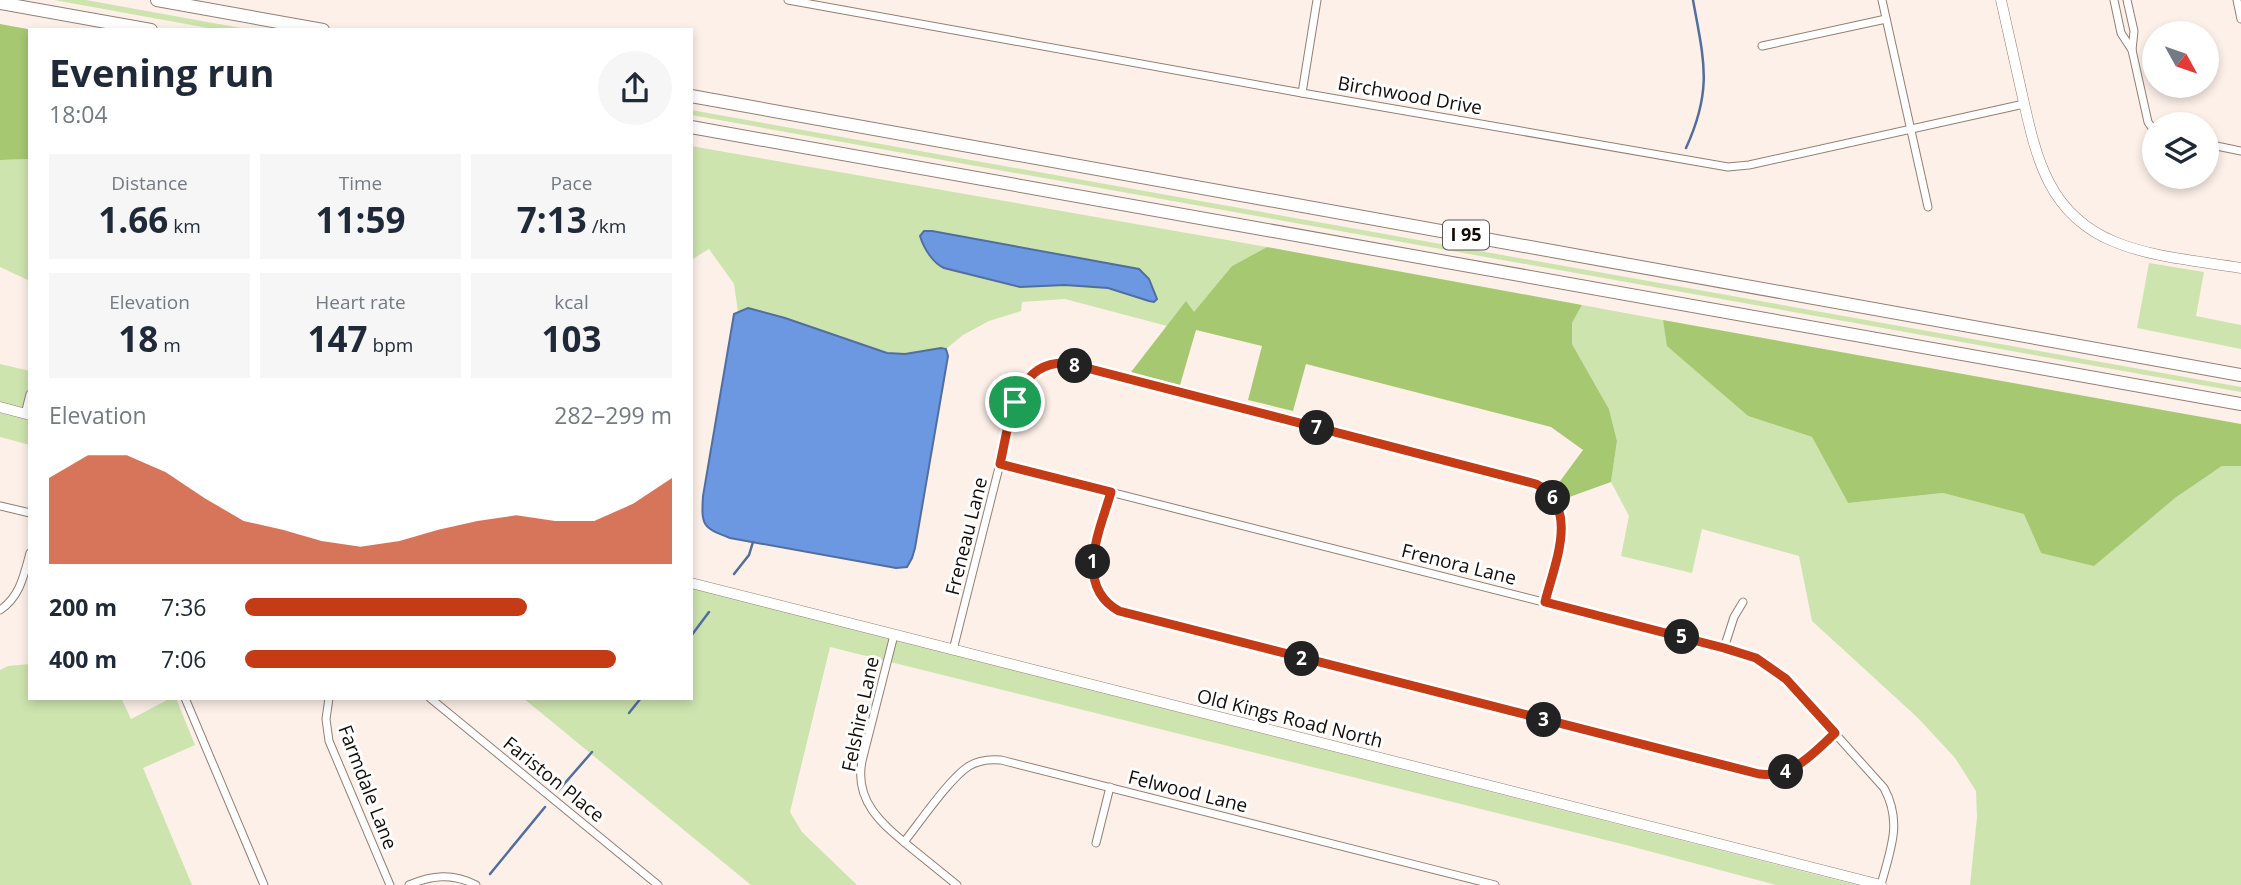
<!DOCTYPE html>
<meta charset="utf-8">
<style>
:root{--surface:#fff;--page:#f6f6f7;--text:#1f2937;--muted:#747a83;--accent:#c53b15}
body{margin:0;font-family:"Open Sans",sans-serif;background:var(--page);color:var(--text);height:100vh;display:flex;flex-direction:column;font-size:26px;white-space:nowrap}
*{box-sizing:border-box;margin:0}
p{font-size:23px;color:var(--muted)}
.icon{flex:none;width:38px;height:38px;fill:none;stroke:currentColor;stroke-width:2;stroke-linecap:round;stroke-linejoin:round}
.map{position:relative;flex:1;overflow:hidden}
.panel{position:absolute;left:28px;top:28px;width:665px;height:672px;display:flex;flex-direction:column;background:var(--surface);border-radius:0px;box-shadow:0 4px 10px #0003}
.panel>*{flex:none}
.needle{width:46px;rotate:130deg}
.buttons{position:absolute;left:2142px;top:21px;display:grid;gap:14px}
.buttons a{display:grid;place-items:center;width:77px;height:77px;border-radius:50%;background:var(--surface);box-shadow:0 4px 10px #0003;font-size:35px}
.pin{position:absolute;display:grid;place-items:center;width:60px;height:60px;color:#fff;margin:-30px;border:4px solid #fff;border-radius:50%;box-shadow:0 2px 7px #0007}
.km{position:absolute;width:35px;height:35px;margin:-18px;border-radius:50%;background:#222;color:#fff;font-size:19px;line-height:35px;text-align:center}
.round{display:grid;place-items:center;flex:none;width:74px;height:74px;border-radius:37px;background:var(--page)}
.headline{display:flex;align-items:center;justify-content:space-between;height:119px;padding:0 21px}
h1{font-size:38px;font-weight:700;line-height:52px}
.figures{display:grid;grid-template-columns:repeat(3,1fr);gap:10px;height:119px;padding:7px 21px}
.figures div{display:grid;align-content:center;border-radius:0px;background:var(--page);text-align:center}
.figures b{font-size:35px;font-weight:700}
.figures small{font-size:19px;font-weight:400}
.figures p{font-size:19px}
.chart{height:196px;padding:14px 21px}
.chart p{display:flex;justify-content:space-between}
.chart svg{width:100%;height:126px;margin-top:7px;fill:var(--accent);opacity:.7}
ul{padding:0 21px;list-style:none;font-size:23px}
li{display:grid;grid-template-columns:112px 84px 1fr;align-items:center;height:52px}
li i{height:18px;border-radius:9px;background:var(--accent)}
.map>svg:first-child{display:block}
</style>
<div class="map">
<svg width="2241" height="885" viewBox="0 0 2241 885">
<rect width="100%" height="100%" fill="#fdf0e9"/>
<g fill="#cee4af">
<path d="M54,0H86L252,30H219Z"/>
<path d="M691,110L2241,387V392L691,115Z"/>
<path d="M691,146L1267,247L1232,266L1194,313L1186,302L1167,326L1065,299L1022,302L1021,311L989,321L963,335L946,349L900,355L887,353L785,318L748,308L738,312L734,284L709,249L691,260Z"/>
<path d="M30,159V281L0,267V160Z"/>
<path d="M2149,263L2204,272L2196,316L2241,325V349L2137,328Z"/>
<path d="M1582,305L1663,320L1668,346L1748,416L1812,437L1848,503L1943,493L2025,514L2041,553L2175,498L2222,466H2241V885H1970L1977,817L1976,791L1955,758L1918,718L1812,621L1799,556L1702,529L1692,573L1621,556L1629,516L1611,482L1617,441L1609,409L1572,344V323Z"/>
<path d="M0,364L30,371V410L0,403Z"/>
<path d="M0,413L30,420V445L0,437Z"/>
<path d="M691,588L1857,885H1776L1626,845L830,647L790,812L802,832L857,885H751L523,698H691Z"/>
<path d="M30,664V698H121L131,719L171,698H176L195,745L143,768L192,885H0V670L8,666Z"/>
</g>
<g fill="#a6c871">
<path d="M0,24L33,30H30V159L0,160Z"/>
<path d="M1267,247L1582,305L1572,323V344L1609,409L1617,441L1611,482L1561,500L1555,488L1583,450L1551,427L1306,364L1293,411L1248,400L1262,346L1196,330L1180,385L1131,372L1186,301L1194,312L1232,266Z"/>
<path d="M1663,320L2241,424V466H2222L2175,498L2094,566L2041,553L2024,514L1943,493L1848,503L1812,437L1748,416L1667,346Z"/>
</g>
<g fill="#6b98e1" stroke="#516ea0" stroke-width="2">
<path d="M924,231H932L1139,269L1149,279L1157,299L1154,302L1149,301L1108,288L1065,285L1020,287L944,268C933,263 924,249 920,236Z"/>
<path d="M748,308L785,318L887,353L905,354L941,348L946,349L948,356L915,548L912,558L907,567L896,568L730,538C703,528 701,526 703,496L734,314Z"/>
</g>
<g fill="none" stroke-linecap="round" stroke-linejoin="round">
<g stroke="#516ea0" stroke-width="2.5">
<path d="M1686,148C1713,89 1704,61 1693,0"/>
<path d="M734,574L749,555L753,542"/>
<path d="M691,636L709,612"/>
<path d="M629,713L641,698"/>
<path d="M558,791L592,752"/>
<path d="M490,874L545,807"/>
</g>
<g stroke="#927f74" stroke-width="9">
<g id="street">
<path d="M788,0L1302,93L1728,167L1749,165L2024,104"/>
<path d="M1882,0L1928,207"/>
<path d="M2114,0L2121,33L2132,50L2148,122L2154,131"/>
<path d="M2127,0L2134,31L2132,50"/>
<path d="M2237,0L2241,19"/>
<path d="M1762,46L1886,19"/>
<path d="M1302,93L1317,0"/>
<path d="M2207,144L2241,151"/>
<path d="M25,414L30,394"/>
<path d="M1000,464L1724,648L1756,658L1786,679L1884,788C1903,823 1890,850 1881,885"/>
<path d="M1111,492C1100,532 1071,593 1125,613L1759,774C1792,779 1813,753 1835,733"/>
<path d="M0,506L30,513"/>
<path d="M0,610C20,597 24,575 30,553"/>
<path d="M894,635L862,761C854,801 882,824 910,847C925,859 941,872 957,885"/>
<path d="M1724,648L1734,617L1743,602"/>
<path d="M953,650L1017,396C1026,373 1048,359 1073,365L1536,484C1581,508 1554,565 1545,602"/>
<path d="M185,698L264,885"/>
<path d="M329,698L326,719L329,741L390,885"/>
<path d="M430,698L658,885"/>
<path d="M904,842C920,822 950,778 969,766C979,760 990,759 1001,760L1495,885"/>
<path d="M1096,843L1110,787"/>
<path d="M409,885C432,875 453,873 476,885"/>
</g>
</g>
<g stroke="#927f74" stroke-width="11">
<g id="secondary">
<path d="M2001,0C2008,31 2015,63 2022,94C2036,157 2048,215 2115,242C2154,258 2200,261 2241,268"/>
<path d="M0,407L30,415"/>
<path d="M691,583L1881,885"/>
</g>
</g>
<g stroke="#927f74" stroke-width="14">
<g id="highway">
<path d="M157,0L323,30"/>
<path d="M0,3L151,30"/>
<path d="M691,96L2241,375"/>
<path d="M691,127L2241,404"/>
</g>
</g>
<use href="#street" stroke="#fff" stroke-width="7"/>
<use href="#secondary" stroke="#fff" stroke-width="10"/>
<use href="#highway" stroke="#fff" stroke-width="12"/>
</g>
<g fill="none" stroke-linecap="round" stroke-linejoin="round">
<g stroke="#fff" stroke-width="14">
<path id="route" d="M1067,363L1536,484C1581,507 1554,565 1545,602L1724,648L1756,658L1786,679L1835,733C1813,754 1792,778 1759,774L1119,611C1073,585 1100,531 1111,492L1000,464C1009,426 1013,360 1067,363Z"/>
</g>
<use href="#route" stroke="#c53b15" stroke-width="9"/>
</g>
<g text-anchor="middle" stroke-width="6" stroke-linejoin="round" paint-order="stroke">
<rect fill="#fff" stroke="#5a5653" stroke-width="2" x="1443" y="220.5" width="46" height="29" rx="5"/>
<g font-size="18" font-weight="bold" fill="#130d09">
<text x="1466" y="241">I 95</text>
</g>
<g font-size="19" fill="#130d09" stroke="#fff">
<text transform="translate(1410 95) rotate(10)" y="7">Birchwood Drive</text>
<text transform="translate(966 536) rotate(-76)" y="7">Freneau Lane</text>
<text transform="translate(1459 564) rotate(14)" y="7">Frenora Lane</text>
<text transform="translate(860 714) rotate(-78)" y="7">Felshire Lane</text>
<text transform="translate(1290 718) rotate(14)" y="7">Old Kings Road North</text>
<text transform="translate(554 779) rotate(39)" y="7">Fariston Place</text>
<text transform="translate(368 787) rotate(69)" y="7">Farmdale Lane</text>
<text transform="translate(1188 791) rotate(14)" y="7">Felwood Lane</text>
</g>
</g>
</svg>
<div class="buttons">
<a><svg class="needle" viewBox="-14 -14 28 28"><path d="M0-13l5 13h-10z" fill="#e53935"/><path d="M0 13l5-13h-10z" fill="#747a83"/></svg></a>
<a><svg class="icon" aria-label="layers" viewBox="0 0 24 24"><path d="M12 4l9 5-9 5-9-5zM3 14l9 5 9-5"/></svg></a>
</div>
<div class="pin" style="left:1015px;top:402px;background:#1e9e55"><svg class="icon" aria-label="arrive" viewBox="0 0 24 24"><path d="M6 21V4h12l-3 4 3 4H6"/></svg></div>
<b class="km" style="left:1093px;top:562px">1</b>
<b class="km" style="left:1302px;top:659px">2</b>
<b class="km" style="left:1544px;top:720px">3</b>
<b class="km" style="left:1786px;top:772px">4</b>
<b class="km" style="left:1682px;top:637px">5</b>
<b class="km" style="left:1553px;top:498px">6</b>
<b class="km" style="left:1317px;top:428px">7</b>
<b class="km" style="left:1075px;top:366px">8</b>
<section class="panel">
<div class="headline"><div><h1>Evening run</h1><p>18:04</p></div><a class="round"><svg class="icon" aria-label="share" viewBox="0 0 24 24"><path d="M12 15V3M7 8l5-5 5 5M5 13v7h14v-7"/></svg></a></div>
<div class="figures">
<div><p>Distance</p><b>1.66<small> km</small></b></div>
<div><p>Time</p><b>11:59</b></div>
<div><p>Pace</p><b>7:13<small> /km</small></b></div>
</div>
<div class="figures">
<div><p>Elevation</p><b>18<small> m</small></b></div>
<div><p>Heart rate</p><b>147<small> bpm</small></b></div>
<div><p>kcal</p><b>103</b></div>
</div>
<div class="chart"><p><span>Elevation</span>282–299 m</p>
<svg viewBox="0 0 160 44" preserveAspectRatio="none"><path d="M0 44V14L10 6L20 6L30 12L40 21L50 29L60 32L70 36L80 38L90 36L100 32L110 29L120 27L130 29L140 29L150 23L160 14V44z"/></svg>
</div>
<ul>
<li><b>200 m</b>7:36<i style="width:66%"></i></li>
<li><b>400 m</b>7:06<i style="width:87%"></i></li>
</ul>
</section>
</div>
